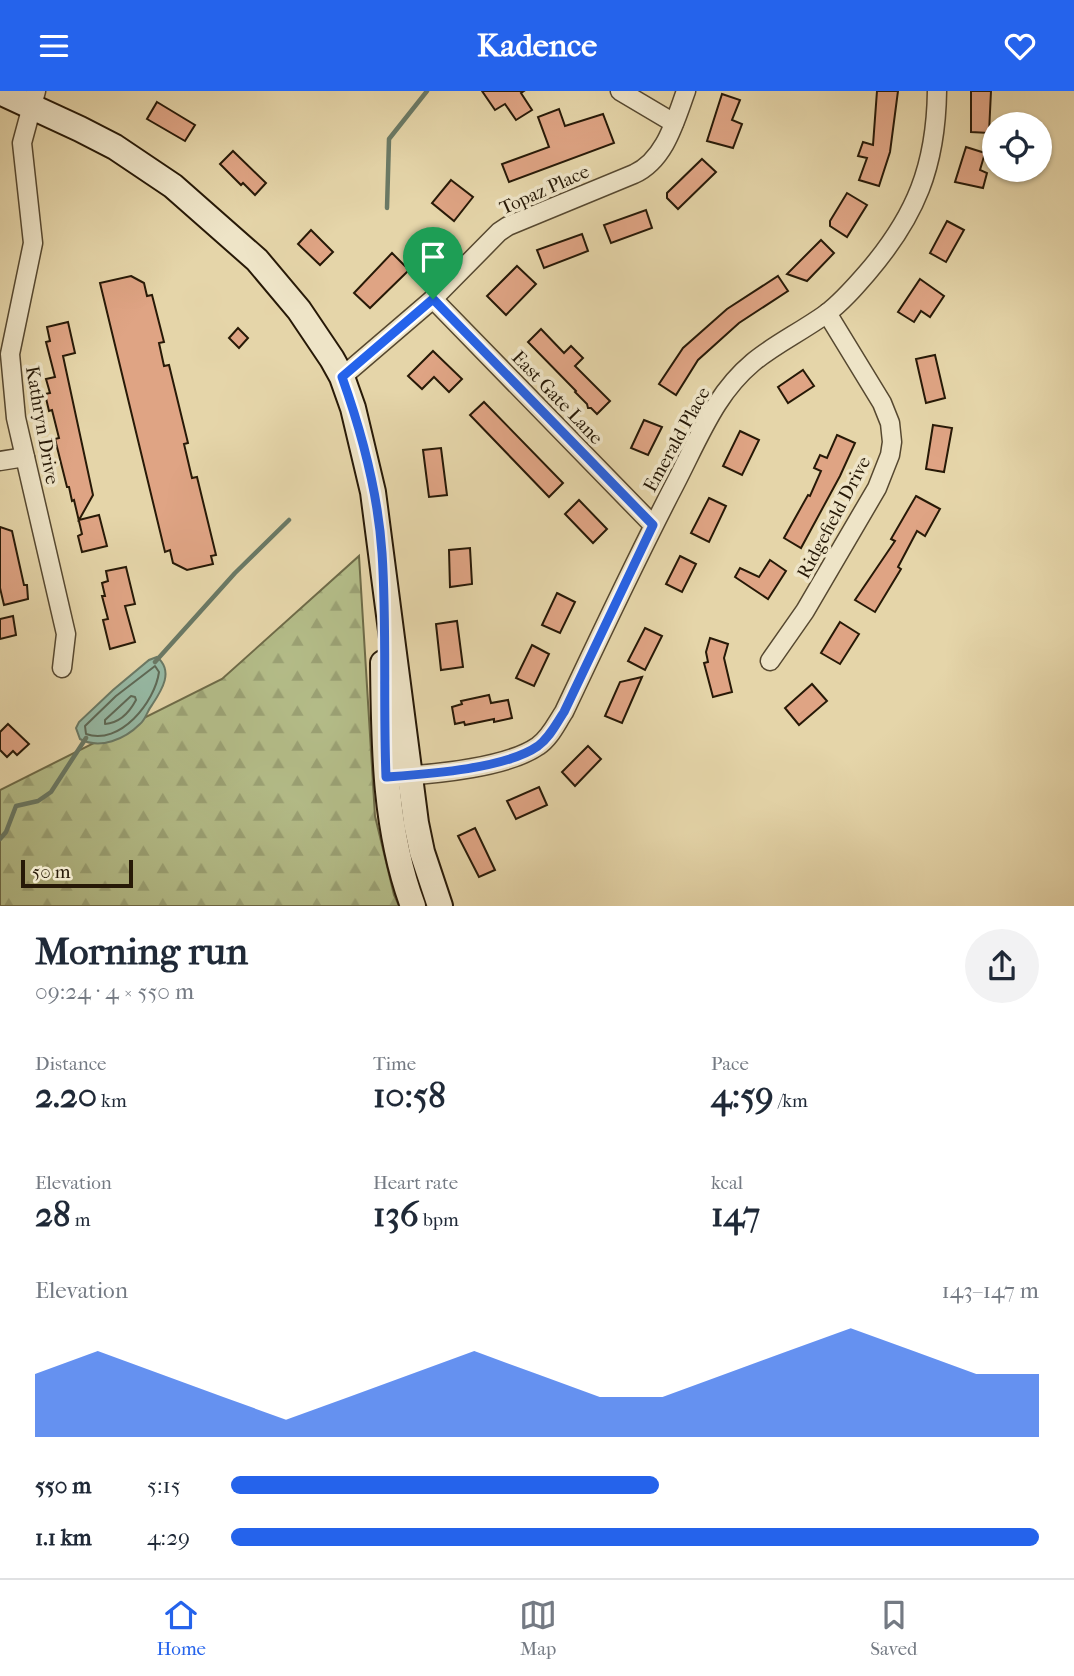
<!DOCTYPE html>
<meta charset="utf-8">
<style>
:root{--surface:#fff;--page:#f2f2f3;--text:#1f2937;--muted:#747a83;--line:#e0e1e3;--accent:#2563eb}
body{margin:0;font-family:"IM FELL French Canon",serif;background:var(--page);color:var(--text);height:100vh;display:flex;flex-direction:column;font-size:26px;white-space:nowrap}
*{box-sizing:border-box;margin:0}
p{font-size:23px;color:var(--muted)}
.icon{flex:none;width:38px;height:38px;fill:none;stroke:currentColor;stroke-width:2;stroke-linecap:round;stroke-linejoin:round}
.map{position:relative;height:815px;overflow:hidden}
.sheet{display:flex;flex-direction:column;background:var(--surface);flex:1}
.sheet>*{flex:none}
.controls{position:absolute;left:982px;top:21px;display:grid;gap:14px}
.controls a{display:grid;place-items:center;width:70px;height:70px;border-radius:50%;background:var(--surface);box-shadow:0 2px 5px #0004;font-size:35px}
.scale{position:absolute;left:21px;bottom:18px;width:112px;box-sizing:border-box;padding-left:7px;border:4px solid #271907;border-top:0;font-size:19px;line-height:24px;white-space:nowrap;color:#271907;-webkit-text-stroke:5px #eee4c7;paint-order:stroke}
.pin{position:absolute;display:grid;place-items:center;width:60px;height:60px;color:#fff;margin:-72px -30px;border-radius:50% 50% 50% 0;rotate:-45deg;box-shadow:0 0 7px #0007}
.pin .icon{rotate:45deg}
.round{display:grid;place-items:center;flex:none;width:74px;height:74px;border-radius:37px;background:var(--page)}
.head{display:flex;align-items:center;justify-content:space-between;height:119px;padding:0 35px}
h1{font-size:38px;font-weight:700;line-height:52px}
.figures{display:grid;grid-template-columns:repeat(3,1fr);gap:10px;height:119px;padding:7px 35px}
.figures div{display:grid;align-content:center}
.figures b{font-size:35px;font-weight:700}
.figures small{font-size:19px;font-weight:400}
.figures p{font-size:19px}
.chart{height:196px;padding:14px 35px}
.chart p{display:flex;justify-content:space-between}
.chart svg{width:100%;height:126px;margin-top:7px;fill:var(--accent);opacity:.7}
ul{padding:0 35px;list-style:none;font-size:23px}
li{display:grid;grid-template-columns:112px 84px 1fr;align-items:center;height:52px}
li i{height:18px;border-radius:9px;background:var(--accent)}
header{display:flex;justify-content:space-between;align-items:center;height:91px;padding:0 35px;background:var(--accent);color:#fff;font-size:32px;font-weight:700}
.tabs{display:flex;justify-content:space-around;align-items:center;height:98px;border-top:2px solid var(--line);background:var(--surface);font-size:19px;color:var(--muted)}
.tabs a{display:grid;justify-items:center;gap:4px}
.tabs .selected{color:var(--accent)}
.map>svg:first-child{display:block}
</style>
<header><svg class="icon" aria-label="menu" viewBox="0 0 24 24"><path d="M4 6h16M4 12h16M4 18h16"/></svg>Kadence<svg class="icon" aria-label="heart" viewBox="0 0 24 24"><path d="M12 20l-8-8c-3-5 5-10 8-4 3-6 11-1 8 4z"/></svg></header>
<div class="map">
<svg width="1074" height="815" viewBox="0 0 1074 815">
<defs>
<pattern id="forest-firs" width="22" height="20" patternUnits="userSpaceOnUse" patternTransform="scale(1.75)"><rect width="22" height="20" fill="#b4bd89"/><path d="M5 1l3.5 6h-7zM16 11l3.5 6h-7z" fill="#9ba275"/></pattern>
</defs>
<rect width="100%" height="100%" fill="#e5d5a9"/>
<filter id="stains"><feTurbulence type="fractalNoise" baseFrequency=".00286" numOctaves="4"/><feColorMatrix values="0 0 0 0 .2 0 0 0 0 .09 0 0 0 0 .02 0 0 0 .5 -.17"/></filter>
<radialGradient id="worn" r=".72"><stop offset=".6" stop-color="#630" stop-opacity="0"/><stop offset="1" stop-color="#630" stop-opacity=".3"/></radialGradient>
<path fill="url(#forest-firs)" stroke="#6e6b48" stroke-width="2" d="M359,465L375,725L394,804L399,815H0V699L222,588Z"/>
<path fill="#96b9a4" stroke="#6a7965" stroke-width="2" d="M157,566C174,580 162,599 152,614C147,620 146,628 140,633C125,648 100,659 80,648L76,637L79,631L113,599L149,569Z"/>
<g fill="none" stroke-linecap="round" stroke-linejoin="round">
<g stroke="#5e6956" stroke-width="2">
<path d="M155,575L159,581C155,611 120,655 86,643L85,635L116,605Z"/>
<path d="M131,605L135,606L136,609C129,622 120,632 105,633V629Z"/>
</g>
<g stroke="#6a7965" stroke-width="4.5">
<path d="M387,117L389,48L427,0"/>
<path d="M155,571L235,482L289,429"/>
<path d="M0,748L6,741L16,715L38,710L51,701L86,647"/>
</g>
</g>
<g fill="#dfa484" stroke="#271907" stroke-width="2">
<path d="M482,0H524L521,2L532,19L516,29L505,13L495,19Z"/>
<path d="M877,0H898L890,61L879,95L859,89L867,67L858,65L863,51L873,54Z"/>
<path d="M971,0H991L989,42L971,41Z"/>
<path d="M722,3L740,9L732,29L742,33L733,57L707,50Z"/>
<path d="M157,11L195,34L185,50L147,28Z"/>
<path d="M559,18L565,35L603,23L614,52L509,91L502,73L549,56L538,26Z"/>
<path d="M966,56L985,62L980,79L987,82L983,97L955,91Z"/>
<path d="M233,60L266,92L255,104L243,92L241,94L220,73Z"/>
<path d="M702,68L716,81L678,118L667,107V102Z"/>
<path d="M451,89L473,106L454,130L432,112Z"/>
<path d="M847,102L867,114L847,146L830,135V130Z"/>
<path d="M646,119L652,137L611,152L604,134Z"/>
<path d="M947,130L964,139L946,171L930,162Z"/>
<path d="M311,139L333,161L320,174L298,153Z"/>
<path d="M582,143L588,160L544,177L537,159Z"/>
<path d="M821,149L834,162L807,190L787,183Z"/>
<path d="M392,162L409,179L370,217L354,202Z"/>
<path d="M517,175L536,193L506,224L487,205Z"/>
<path d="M131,185L144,192L147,205L152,204L164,251L159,252L164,275L169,274L188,352L184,353L192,387L197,386L216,464L211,465L213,473L187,479L173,472L170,459L165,461L100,192Z"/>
<path d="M778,185L788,200L739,232L698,269L676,304L659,293L683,257L727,218Z"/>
<path d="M920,188L944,205L930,226L921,220L914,231L898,221Z"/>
<path d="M68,231L75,262L63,265L93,404L79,429L99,424L107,455L82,461L78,445L82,443L74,409L72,410L69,396H67L55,348L59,347L52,319L49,320L45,303L50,302L46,288L55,286L46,251L50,250L47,236Z"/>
<path d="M238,237L248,247L239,257L229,247Z"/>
<path d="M541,238L564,262L571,255L583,267L575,275L610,310L597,323L591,317H588L587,313L575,301L576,300L528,251Z"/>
<path d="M433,260L462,288L449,301L434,286L422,298L408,285Z"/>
<path d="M935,264L945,307L926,312L916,268Z"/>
<path d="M803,279L814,295L788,312L778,296Z"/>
<path d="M484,311L563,392L549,406L470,324Z"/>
<path d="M644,329L662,336L648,364L631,357Z"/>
<path d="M933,334L952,337L944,381L926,378Z"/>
<path d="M740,340L759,349L742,384L723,375Z"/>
<path d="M837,344L855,352L840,385L801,457L784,447L808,404L810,405L821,380L814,377L820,364L827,367Z"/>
<path d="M441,357L447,404L429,406L423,359Z"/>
<path d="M916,405L940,418L925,445L917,440L898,476L901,478L875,521L855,509L895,450L891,448Z"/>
<path d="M709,407L726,415L709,451L691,442Z"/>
<path d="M579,409L607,438L593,452L565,423Z"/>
<path d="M0,436L12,440L24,494H27L28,508L4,514L0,497Z"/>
<path d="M470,457L472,493L450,496L449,459Z"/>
<path d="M680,465L696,473L682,501L666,493Z"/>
<path d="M770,469L786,480L768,508L735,486L740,477L759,486Z"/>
<path d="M126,476L135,513L125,515L135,551L110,558L103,529L108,528L102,505H105L102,492L108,490L106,480Z"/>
<path d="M557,502L575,511L560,542L542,534Z"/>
<path d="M13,525L16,544L0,548V528Z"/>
<path d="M457,530L463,576L441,579L436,533Z"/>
<path d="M840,531L859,543L840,573L821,562Z"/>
<path d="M645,537L662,545L645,579L628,570Z"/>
<path d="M710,547L728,553L724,567L732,601L713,606L704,572L708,571L706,561Z"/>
<path d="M532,554L549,563L534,595L516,587Z"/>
<path d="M642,586L622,632L605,625L620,591Z"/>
<path d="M812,593L827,610L799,634L785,617Z"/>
<path d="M489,604L491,612L508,609L512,627L494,631V628L465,634L464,631L455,633L452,616L462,613L461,610Z"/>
<path d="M8,633L29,653L17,664L13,660L7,666L0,659V641Z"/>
<path d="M588,655L601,668L575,695L562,681Z"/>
<path d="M539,696L547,714L516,728L507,710Z"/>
<path d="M475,737L495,779L479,786L458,745Z"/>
</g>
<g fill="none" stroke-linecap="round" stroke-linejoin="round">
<g stroke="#564830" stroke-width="21">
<g id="minor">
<path d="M36,0L22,52L33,152L10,263L16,327L66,543L62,577"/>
<path d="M620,0L674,32"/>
<path d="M433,208L653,434"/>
<path d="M342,286L433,208L499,141L508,135L634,83C665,69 675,30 686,0"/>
<path d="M0,370L25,366"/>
<path d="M770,570L805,520L877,397L890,364L892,351L890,332L882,312L827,222"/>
<path d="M400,685C437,683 508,676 538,655C550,647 556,633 564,621C600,545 636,468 675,393C689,366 701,338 717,313C749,263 780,255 826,223C841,212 854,197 867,182C916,125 936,75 937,0"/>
</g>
</g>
<g stroke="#271907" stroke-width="28">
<g id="secondary">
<path d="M0,1L80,38L115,56L173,95L257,169L299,219L332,268L342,286L353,317L373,401L416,732L422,761L440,815"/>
<path d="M383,572C384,654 384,737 413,815"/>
</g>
</g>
<use href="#minor" stroke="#eee4c7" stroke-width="18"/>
<use href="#secondary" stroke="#eee4c7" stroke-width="24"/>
</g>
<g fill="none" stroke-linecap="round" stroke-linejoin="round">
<g stroke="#fff" stroke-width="14">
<path id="route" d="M433,208L653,434L564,621C556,633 550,646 538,655C505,678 427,683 386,686C383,612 387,536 382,462C378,402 362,342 342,286Z"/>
</g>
<use href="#route" stroke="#2563eb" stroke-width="9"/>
</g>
<g text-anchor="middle" stroke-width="7" stroke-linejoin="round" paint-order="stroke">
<g font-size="19" fill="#271907" stroke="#eee4c7">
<text transform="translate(544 98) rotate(-24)" y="7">Topaz Place</text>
<text transform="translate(558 306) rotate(46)" y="7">East Gate Lane</text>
<text transform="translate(43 334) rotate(80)" y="7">Kathryn Drive</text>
<text transform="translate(676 348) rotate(-61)" y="7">Emerald Place</text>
<text transform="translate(833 426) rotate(-62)" y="7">Ridgefield Drive</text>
</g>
</g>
<rect width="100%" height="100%" filter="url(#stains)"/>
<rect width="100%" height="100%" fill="url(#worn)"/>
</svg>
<div class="controls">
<a><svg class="icon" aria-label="locate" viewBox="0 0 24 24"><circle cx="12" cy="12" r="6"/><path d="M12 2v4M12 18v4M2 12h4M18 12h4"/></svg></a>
</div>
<div class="scale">50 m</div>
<div class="pin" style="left:433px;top:208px;background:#1e9e55"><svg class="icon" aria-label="arrive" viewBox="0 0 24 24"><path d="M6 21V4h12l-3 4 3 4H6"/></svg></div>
</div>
<section class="sheet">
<div class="head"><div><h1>Morning run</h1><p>09:24 · 4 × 550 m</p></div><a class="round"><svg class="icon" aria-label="share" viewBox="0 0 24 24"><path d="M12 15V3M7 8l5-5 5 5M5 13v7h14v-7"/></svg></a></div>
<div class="figures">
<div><p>Distance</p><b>2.20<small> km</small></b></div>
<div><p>Time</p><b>10:58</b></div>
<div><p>Pace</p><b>4:59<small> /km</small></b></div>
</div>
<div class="figures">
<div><p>Elevation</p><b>28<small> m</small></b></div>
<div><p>Heart rate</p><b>136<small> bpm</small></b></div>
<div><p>kcal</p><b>147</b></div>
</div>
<div class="chart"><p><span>Elevation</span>143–147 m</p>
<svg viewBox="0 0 160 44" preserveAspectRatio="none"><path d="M0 44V22L10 14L20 22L30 30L40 38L50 30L60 22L70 14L80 22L90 30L100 30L110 22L120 14L130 6L140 14L150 22L160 22V44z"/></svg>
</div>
<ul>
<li><b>550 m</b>5:15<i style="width:53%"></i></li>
<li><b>1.1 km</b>4:29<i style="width:100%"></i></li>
</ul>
</section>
<nav class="tabs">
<a class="selected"><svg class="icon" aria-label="home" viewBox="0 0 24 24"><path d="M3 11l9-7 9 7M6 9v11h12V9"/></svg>Home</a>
<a><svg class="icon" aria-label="map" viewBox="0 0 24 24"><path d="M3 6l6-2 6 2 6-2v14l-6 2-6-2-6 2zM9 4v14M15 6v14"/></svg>Map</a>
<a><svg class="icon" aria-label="saved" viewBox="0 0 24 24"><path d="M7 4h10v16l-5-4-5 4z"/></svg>Saved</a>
</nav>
